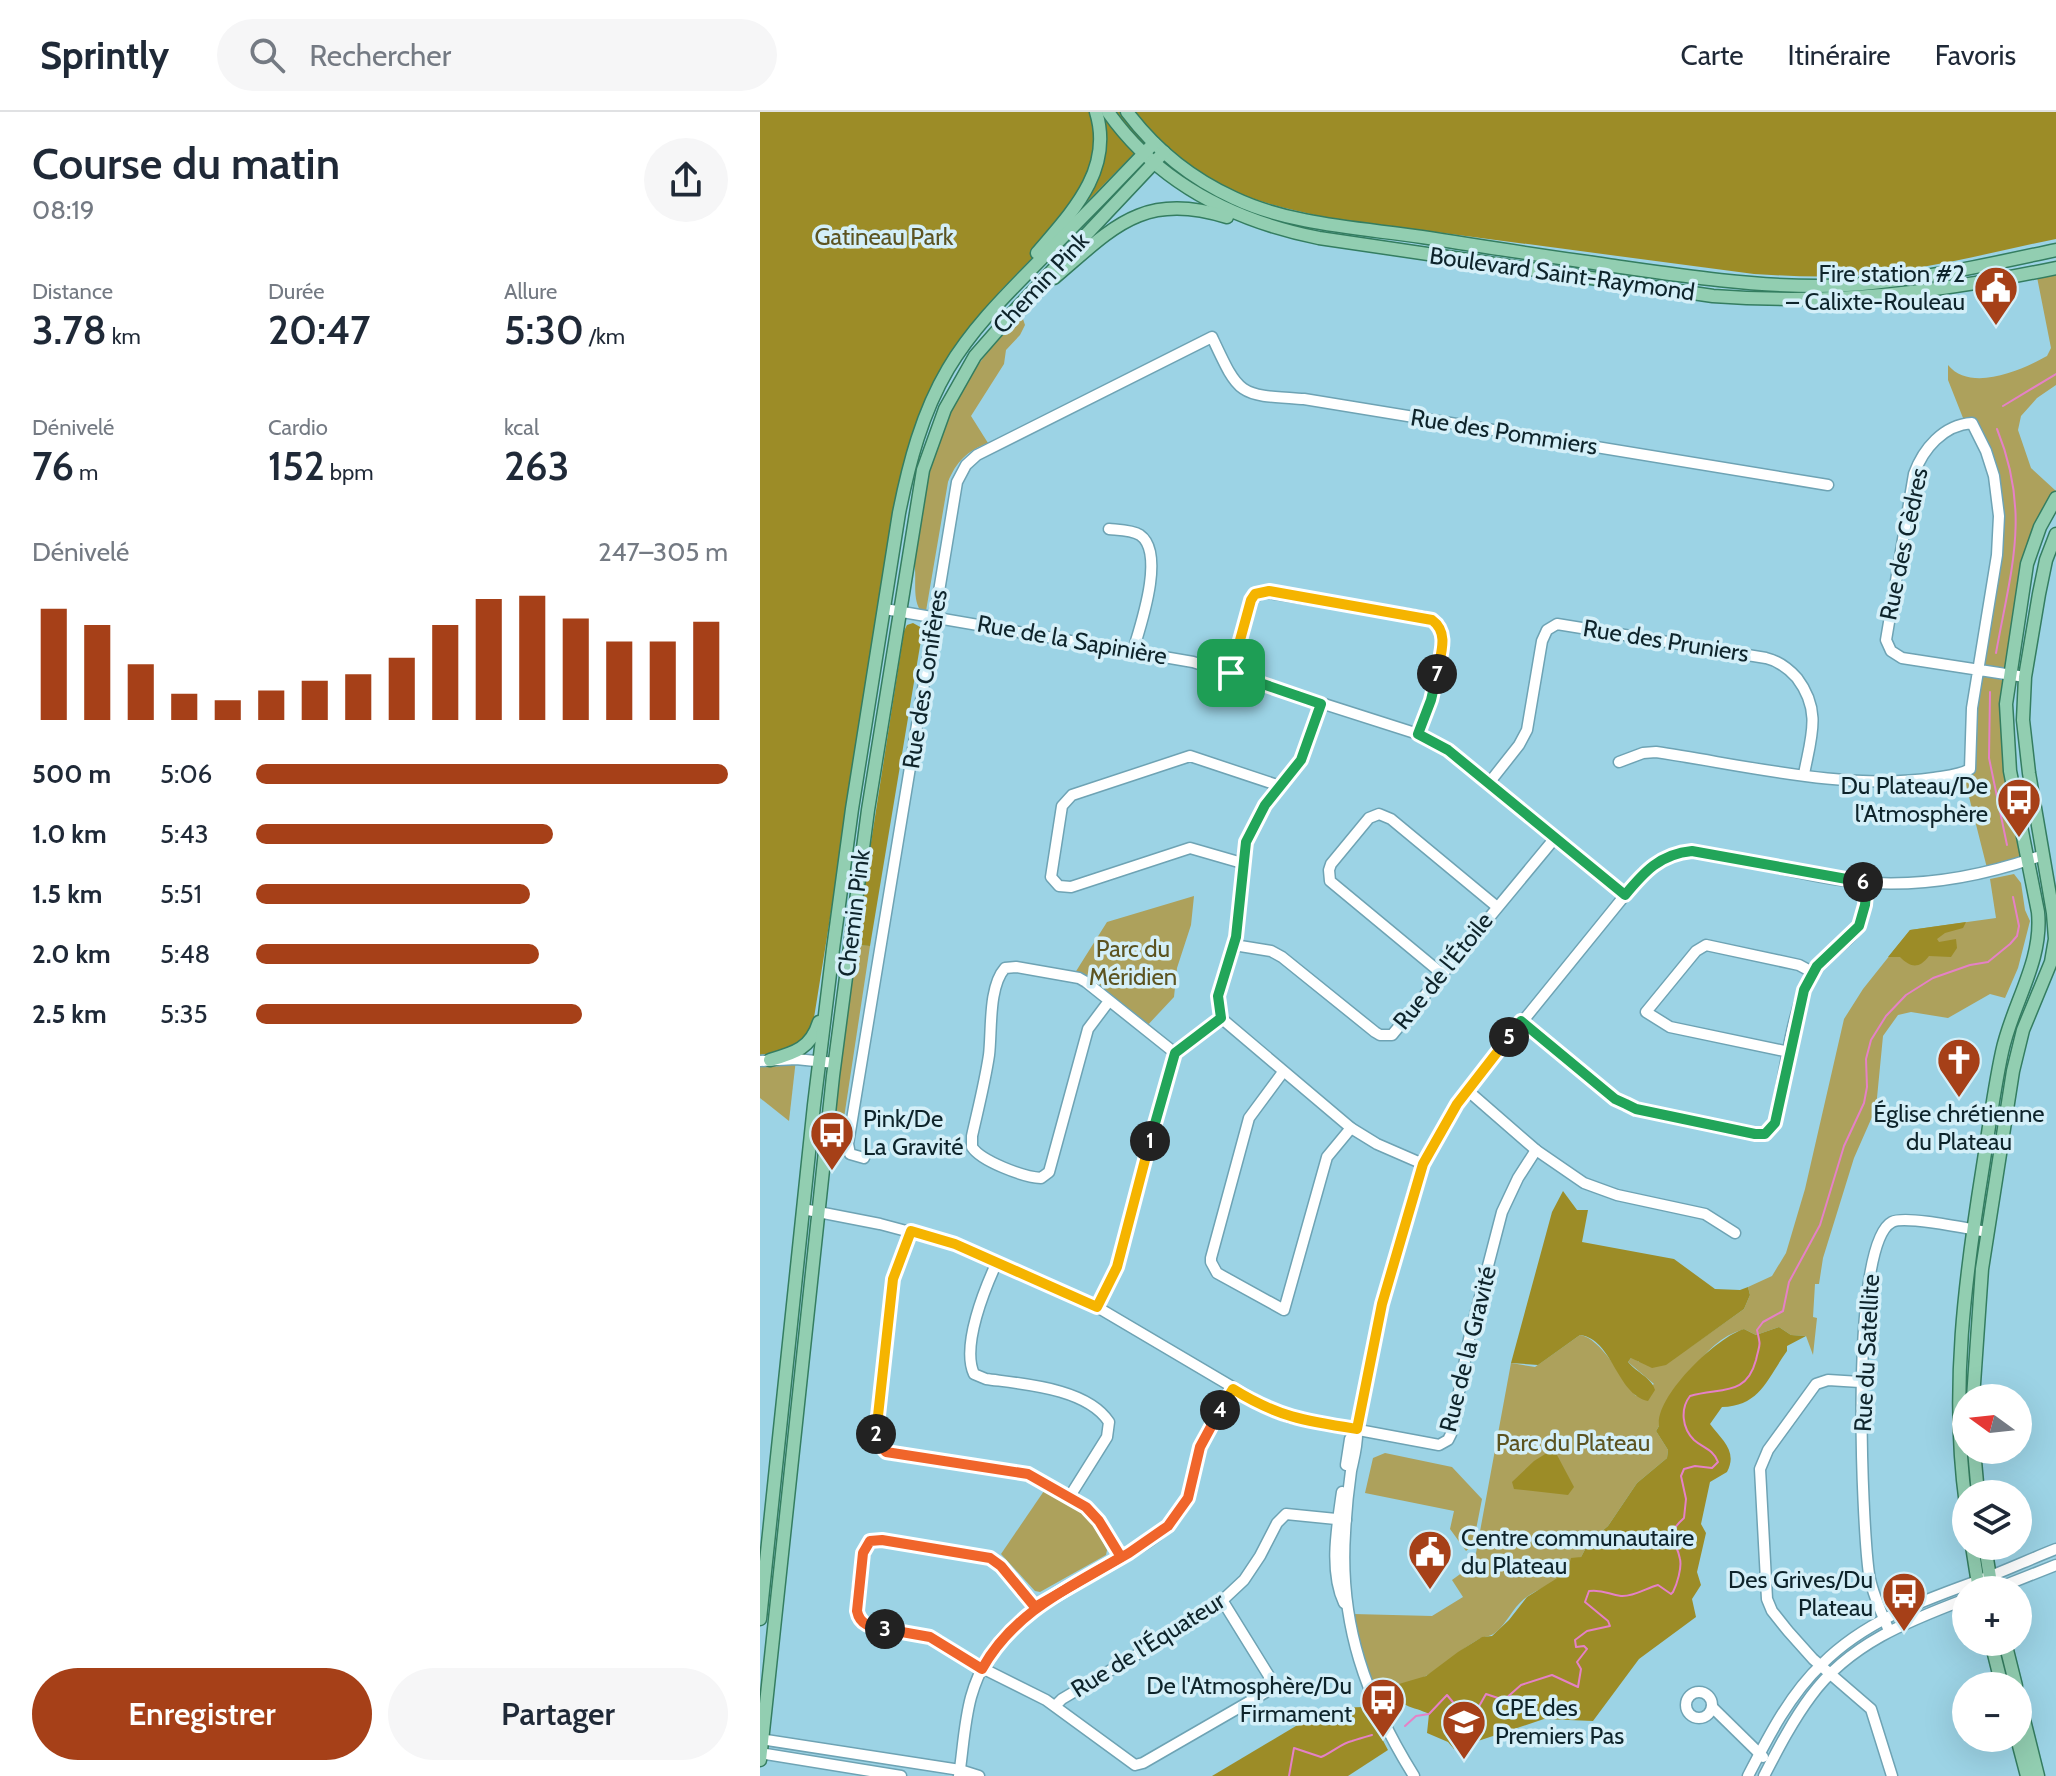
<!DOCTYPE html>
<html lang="fr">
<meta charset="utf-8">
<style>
:root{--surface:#fff;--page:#f6f6f7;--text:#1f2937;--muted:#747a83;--line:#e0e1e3;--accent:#a64018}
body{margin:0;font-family:Cabin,sans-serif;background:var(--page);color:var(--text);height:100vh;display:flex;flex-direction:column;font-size:30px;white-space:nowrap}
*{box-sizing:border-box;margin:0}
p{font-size:26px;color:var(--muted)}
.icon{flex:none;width:44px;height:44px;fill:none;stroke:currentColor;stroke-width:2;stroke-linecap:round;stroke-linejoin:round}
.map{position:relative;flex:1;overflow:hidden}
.panel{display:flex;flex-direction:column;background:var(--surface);width:760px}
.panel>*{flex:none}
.needle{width:52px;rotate:285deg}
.fabs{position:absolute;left:1192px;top:1272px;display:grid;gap:16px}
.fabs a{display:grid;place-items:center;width:80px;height:80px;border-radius:50%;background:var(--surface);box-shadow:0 8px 32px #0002;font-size:40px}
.pin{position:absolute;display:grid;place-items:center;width:68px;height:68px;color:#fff;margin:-34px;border-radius:16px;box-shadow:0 4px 12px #0006}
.km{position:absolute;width:40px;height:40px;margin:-20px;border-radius:50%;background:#222;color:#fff;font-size:22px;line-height:40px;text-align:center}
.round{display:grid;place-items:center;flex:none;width:84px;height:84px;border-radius:42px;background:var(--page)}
.head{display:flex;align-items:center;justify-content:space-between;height:136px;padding:0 32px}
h1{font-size:44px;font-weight:600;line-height:60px}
.stats{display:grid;grid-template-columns:repeat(3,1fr);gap:12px;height:136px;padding:8px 32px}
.stats div{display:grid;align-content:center}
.stats b{font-size:40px;font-weight:600}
.stats small{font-size:22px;font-weight:400}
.stats p{font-size:22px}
.chart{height:224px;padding:16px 32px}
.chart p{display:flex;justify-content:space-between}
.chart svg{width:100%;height:144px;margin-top:8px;stroke:var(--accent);stroke-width:6}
.action{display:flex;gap:16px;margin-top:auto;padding:16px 32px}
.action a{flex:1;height:92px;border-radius:48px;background:var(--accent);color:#fff;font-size:32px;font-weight:600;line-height:92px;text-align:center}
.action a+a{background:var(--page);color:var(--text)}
ul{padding:0 32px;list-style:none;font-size:26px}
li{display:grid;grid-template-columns:128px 96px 1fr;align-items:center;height:60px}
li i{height:20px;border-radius:10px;background:var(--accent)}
header{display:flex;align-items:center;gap:48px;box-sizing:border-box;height:112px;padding:0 40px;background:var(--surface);border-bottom:2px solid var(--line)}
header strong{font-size:38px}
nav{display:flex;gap:44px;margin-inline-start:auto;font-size:28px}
.search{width:560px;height:72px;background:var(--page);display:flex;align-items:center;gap:20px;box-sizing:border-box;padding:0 28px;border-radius:44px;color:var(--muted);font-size:30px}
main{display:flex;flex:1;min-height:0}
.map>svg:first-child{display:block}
</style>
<header>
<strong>Sprintly</strong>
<div class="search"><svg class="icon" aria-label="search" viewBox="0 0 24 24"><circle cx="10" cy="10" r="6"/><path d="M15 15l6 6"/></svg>Rechercher</div>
<nav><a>Carte</a><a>Itinéraire</a><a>Favoris</a></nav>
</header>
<main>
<section class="panel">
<div class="head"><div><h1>Course du matin</h1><p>08:19</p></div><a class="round"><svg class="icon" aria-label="share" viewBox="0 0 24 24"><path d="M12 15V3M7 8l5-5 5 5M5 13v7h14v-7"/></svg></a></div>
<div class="stats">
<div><p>Distance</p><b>3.78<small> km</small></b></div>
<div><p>Durée</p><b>20:47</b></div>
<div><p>Allure</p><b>5:30<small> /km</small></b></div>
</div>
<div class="stats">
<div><p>Dénivelé</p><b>76<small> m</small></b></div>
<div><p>Cardio</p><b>152<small> bpm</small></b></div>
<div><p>kcal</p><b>263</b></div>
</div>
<div class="chart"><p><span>Dénivelé</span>247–305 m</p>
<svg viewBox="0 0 160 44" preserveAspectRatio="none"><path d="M5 44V10M15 44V15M25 44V27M35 44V36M45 44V38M55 44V35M65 44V32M75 44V30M85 44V25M95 44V15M105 44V7M115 44V6M125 44V13M135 44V20M145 44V20M155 44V14"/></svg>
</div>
<ul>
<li><b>500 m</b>5:06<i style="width:100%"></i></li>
<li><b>1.0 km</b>5:43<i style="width:63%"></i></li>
<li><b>1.5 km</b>5:51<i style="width:58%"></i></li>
<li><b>2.0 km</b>5:48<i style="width:60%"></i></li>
<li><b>2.5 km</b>5:35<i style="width:69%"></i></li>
</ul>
<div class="action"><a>Enregistrer</a><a>Partager</a></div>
</section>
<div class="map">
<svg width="1296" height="1664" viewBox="0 0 1296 1664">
<rect width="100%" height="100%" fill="#9cd3e5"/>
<g fill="#ada15c">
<path d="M1296,156V273L1277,286L1261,304L1258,318L1271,356L1296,379V386L1280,415L1246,592L1268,749L1228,760L1203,661L1210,657L1211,628L1239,404L1219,324L1205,311L1188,268V253C1211,281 1262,258 1287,244L1291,236L1276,160Z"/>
<path d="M262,204L265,213L260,223L246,238L244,252L211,304L228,331C207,339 196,350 188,370L166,499L160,498C153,487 156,470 155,457C154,436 159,416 162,396C175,318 203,258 262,204Z"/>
<path d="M1254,762L1261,771L1265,798L1270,809L1258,856L1245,886L1230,882L1188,906L1151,900L1138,903L1123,924L1116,996L1094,1046L1063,1146L1059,1172H1055L1053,1205L1057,1206L1053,1243L1046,1224L1031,1223L1019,1215L996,1223L984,1217C939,1230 919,1282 896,1319L908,1338L907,1346L877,1371L848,1414L829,1430L821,1445L810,1450C808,1468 777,1476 764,1487C752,1497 747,1511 736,1520C731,1525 725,1524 719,1527C699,1538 682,1556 662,1566C653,1570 642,1572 632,1574V1579L622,1592L603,1548L593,1502L672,1504L703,1485L692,1468L714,1452L751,1251L775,1255L820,1223C841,1226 862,1267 876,1284L894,1272L868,1250L872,1245L879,1250L929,1236L984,1197L990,1183L988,1175L1012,1164L1026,1141L1045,1077L1084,907L1103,877L1150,818L1236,806L1230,767Z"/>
<path d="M434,784L431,813L417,856L414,885L384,917L313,864L347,810Z"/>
<path d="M95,833L110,834L79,1039H76L77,988Z"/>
<path d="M36,947L29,1009L0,986V949Z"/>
<path d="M625,1341L692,1355L722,1387L713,1433L706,1439L690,1417L694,1399L605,1381L613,1346Z"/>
<path d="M286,1376L330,1404L347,1438L346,1443L280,1480L275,1479L241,1442Z"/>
</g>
<g fill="#9c8c27">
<path d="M0,0H1296V127C1232,140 1166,158 1100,163C1065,166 1030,164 994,162L570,106C527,97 484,88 446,65C427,53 409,37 392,23L240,179L191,243L135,402L53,912C42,936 25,939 0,943Z"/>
<path d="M153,511L162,516V522L110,834L95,833L144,519L147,513Z"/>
<path d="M1206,810L1203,816L1185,821L1177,827L1179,830L1196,827L1197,836L1191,845L1169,844C1159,857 1151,856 1140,845H1128L1150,818Z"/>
<path d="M803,1079L817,1098H828L822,1130L914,1147L955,1177L980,1178L988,1175L990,1183L984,1197L906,1253L892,1256L871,1246L868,1250C876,1260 892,1266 895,1278L888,1289C856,1282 853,1227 820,1223L778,1253L751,1251L792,1100Z"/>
<path d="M1019,1215L1031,1223L1046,1224L1027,1234V1239C1007,1267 1000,1294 962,1295L950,1312C962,1328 978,1339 967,1360L950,1370L941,1412L946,1421L937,1460L941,1473L932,1487L936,1505L879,1547L833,1609L784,1607L694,1637L688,1630L667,1621L669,1602C654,1594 636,1596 632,1574L666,1564L698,1540L722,1525L732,1524L749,1508L767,1485L807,1460L811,1446L821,1445L829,1430L848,1414L877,1371L907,1346L908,1338L896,1319L899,1314C895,1284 957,1225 984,1217L996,1223Z"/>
<path d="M790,1339H794L797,1343L814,1375L808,1383L754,1377L752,1370L774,1349Z"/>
<path d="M605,1595L628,1638L588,1664H452L566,1596Z"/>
</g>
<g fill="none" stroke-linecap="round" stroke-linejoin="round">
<g stroke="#e581c6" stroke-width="2">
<path d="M1243,294L1296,262"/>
<path d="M1236,541C1251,457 1271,401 1237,317"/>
<path d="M1230,580L1229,646L1247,733"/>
<path d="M645,1614L656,1604L669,1602L687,1583L701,1600L688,1622L701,1626L726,1582L744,1588L761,1573L792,1563L818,1575L821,1557L817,1550L827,1537L824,1534L816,1535L815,1528L827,1519L850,1514L848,1509L825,1490L829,1479C844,1477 849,1483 861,1484C874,1485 886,1476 898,1473L911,1482L913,1480C917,1472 922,1456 920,1447C916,1426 903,1425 924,1406L926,1387L921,1364L924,1357L935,1354L952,1356L958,1350C953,1337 943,1336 934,1328C922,1316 920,1297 930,1284C961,1275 986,1285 996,1248C1000,1230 1001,1236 997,1218L1003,1210L1023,1199L1029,1170L1060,1113L1084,1034L1104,991L1107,975L1106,947L1111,928L1126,904L1146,883L1173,866L1210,853L1228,850L1250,832L1257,824L1259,814L1253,785"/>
<path d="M529,1664L534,1636L561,1645C571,1641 582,1631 592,1629C598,1627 605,1625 612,1623"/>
</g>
<g stroke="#6ea3b4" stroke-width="13">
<g id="minor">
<path d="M349,417C358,418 372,418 380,423C406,441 380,515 373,539"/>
<path d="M125,497L433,550L658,622L688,638L865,783"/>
<path d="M471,561L491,488L502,480L664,505L679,513C692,539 668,597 658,622"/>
<path d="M561,592L541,648L505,693L486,730L476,825L458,884L461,906L591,1016L617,1032L663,1052"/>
<path d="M859,650L883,641L896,640C984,653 1087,679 1174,666C1186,664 1200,663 1210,657L1212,596L1237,443L1239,404L1234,364L1226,339L1212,311C1183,313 1163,337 1154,362L1126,528L1131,539L1142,546L1265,565"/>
<path d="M729,671L759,633L767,618L782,529L787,518L797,512L1006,546C1019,549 1028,556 1037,566C1062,599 1051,625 1044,662"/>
<path d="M482,751L430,736L311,775L299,774L291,765L302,694L312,683L430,644L520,674"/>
<path d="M474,833L511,839L522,845L615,920L620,923H632L795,726"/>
<path d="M681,861L570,769L569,758L571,752L609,706L619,702L631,707L736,794"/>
<path d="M349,889L328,917L289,1060L281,1066C263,1065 221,1049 212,1035V1024C218,997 225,970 229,943C232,919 228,875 245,856L256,855L319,866L326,870L415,941"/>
<path d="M761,909L855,987L876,997L995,1022H1005L1015,1011C1024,968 1030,906 1049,867C1061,842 1092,833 1102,807C1106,796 1106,783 1107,771"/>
<path d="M1029,940L910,915L886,900L936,839L946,833L1039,853L1052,860"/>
<path d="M0,949L36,947L75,951"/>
<path d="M523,960L489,1006L451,1146V1150L457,1161L524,1198L567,1045L591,1016"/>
<path d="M707,978L776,1038L824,1071L857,1083L945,1102L975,1121"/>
<path d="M104,1046L90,1042L88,1032L197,370L206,353L217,343L452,225C480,285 478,283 544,287L1068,373"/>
<path d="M43,1097L120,1112L195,1132L337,1195L513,1299L529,1305L679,1333L688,1328L691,1322L709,1227L742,1100L758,1066L776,1038"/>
<path d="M151,1119L133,1167L116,1322L121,1336L132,1342L268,1362L326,1395L339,1409L361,1445"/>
<path d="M237,1150C225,1176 201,1234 214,1262L226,1267C263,1272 327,1276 349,1310L347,1325L310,1384"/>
<path d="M337,1195L357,1155L415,941L461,906"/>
<path d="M1100,1270L1068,1268L1056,1272L1008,1338L1000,1357L1007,1487L1012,1499L1028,1519L1053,1547L1111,1597L1132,1664"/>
<path d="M586,1353L590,1327L597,1317"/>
<path d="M582,1380C577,1415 569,1459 584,1491"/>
<path d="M1233,1478L1296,1453"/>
<path d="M275,1495L241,1454L230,1446L122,1428L110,1429C102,1438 94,1492 98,1504C100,1509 102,1510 106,1513L164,1523L179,1529L214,1552L286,1588L375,1653L383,1651L506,1580L509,1575V1564L462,1488"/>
<path d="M1129,1519C1122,1501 1112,1482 1109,1462C1102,1412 1089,1132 1132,1110C1146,1103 1209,1117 1228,1120"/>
<circle cx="939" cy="1593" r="13"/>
<path d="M295,1594L302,1587L452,1498L484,1468L500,1444L517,1411L526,1402L586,1408"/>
<path d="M952,1595L1003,1645"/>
<path d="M0,1627L200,1658L219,1664"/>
<path d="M0,1641L141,1664"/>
<path d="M199,1664C203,1638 204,1611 211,1585C230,1517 280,1492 336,1460C360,1446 389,1433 408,1414C435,1387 430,1362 442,1330C449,1312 462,1294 473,1277"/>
<path d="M654,1664C606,1587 579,1512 585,1421C586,1400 588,1380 591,1359C594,1345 598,1332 597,1317L621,1196L657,1068L669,1039L707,978L883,761L907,745L932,739C985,745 1036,763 1089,769C1155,777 1221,765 1283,743"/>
<path d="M988,1664C1008,1625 1030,1582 1062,1552C1108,1506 1168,1487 1228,1465C1251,1456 1273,1446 1296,1437"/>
<path d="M1004,1664C1018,1637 1033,1608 1051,1584C1089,1532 1148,1509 1206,1487"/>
</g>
</g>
<g stroke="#347d60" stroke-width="15">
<g id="major">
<path d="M348,0C399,72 474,109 559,126L953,184C1075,193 1176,181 1296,156"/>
<path d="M367,0C395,37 432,67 474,86C531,113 601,116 662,125C724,135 786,144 847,153C917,163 987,174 1058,174C1133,174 1222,154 1296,138"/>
<path d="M277,141C311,101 354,58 336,0"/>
<path d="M294,166C355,114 382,80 467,105"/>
<path d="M10,948C35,941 51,936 59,910"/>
<path d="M1213,1286L1222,1157L1253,959L1263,918L1291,850L1295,827L1293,801L1269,661L1263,608L1265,565L1279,482L1286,448L1296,422"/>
<path d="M1214,1338L1218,1382"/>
<path d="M1206,1393C1190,1279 1205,1166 1223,1054C1229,1016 1234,977 1242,940C1252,892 1283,850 1278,800L1250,659L1246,592L1267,452L1280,415L1296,386"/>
<path d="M1212,1434L1219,1478"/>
<path d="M1225,1434L1232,1478"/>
<path d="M0,1507L54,993L73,837L92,697L139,401C149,351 162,301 188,257C214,213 252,177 287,141C323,105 359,68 394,31"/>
<path d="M1231,1530L1242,1574"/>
<path d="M1245,1530L1256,1574"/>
<path d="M1258,1584L1278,1664"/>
<path d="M1257,1626L1267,1664"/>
<path d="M0,1648L73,964L108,698L163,358L185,297L215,244L257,196L404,40"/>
</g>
</g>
<use href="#minor" stroke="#fff" stroke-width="10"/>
<use href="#major" stroke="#92ceb1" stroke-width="12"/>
</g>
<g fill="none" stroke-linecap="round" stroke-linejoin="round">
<g stroke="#fff" stroke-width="16">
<path id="split-1" d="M390,1029L415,941L461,906L458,884L476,825L486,730L505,693L541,648L561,592L471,561"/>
</g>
<g stroke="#fff" stroke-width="16">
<path id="split-2" d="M116,1322L133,1167L151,1119L195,1132L337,1195L357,1155L390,1029"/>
</g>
<g stroke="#fff" stroke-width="16">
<path id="split-3" d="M116,1322L117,1330L126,1340L268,1362L326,1395L339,1409L361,1445C308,1476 253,1501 222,1557L170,1525L125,1517"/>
</g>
<g stroke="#fff" stroke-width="16">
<path id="split-4" d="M125,1517C112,1515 100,1514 97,1499L103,1441L110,1429L122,1428L230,1446L241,1454L275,1495L369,1441L408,1414L428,1386L440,1335L460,1298"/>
</g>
<g stroke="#fff" stroke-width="16">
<path id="split-5" d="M460,1298L473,1277C518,1305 545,1309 597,1317L622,1192L663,1052L697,992L749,925"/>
</g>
<g stroke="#fff" stroke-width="16">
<path id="split-6" d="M749,925L761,909L855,987L866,992L876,997L995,1022H1005L1015,1011L1044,878L1057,854L1099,814L1105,793L1107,771L1103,770"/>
</g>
<g stroke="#fff" stroke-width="16">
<path id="split-7" d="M677,562L671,588L658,622L688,638L865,783C884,760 900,742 932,739L1103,770"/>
</g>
<g stroke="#fff" stroke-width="16">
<path id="split-8" d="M471,561L491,488L495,482L509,479L672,508C690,521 680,543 677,562"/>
</g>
<use href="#split-1" stroke="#22a559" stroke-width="10"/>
<use href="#split-2" stroke="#f5b400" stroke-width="10"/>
<use href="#split-3" stroke="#f0652b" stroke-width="10"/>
<use href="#split-4" stroke="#f0652b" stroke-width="10"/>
<use href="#split-5" stroke="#f5b400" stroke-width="10"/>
<use href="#split-6" stroke="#22a559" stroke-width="10"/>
<use href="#split-7" stroke="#22a559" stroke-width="10"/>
<use href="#split-8" stroke="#f5b400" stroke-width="10"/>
</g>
<defs>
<g id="civic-pin" transform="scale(2.3)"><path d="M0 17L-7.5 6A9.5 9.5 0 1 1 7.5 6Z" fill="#a64018" stroke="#d4eff8"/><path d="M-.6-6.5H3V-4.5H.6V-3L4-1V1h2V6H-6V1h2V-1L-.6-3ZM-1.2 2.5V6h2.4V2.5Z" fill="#fff"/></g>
<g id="bus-pin" transform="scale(2.3)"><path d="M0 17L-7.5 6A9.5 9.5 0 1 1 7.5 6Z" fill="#a64018" stroke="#d4eff8"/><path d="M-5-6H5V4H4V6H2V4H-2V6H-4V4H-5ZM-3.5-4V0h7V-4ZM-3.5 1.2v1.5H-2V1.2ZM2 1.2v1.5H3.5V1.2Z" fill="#fff"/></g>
<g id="church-pin" transform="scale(2.3)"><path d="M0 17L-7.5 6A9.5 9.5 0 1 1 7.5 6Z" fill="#a64018" stroke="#d4eff8"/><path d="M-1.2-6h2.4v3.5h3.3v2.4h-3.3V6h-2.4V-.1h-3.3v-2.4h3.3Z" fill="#fff"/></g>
<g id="school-pin" transform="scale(2.3)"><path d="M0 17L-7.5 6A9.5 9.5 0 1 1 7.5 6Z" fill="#a64018" stroke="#d4eff8"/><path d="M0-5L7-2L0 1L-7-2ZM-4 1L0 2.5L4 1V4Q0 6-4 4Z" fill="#fff"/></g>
</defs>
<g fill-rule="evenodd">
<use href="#civic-pin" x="1236" y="176"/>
<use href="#bus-pin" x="1259" y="688"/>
<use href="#church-pin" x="1199" y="948"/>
<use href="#bus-pin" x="72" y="1021"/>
<use href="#civic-pin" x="670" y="1440"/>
<use href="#bus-pin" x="1144" y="1482"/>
<use href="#bus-pin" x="623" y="1588"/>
<use href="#school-pin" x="704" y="1610"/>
</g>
<g text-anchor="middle" stroke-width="7" stroke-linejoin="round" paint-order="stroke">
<g font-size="24" fill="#5c5320" stroke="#d4eff8">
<text x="124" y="133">Gatineau Park</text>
<text x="373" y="845">Parc du<tspan x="373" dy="28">Méridien</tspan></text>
<text x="813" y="1339">Parc du Plateau</text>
</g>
<g font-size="24" fill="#0e242b" stroke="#d4eff8">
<text transform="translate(802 162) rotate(8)" y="8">Boulevard Saint-Raymond</text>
<text transform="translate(281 171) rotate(-47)" y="8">Chemin Pink</text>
<text transform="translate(744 320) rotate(9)" y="8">Rue des Pommiers</text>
<text transform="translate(1144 432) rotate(-78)" y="8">Rue des Cèdres</text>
<text transform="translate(312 528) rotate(10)" y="8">Rue de la Sapinière</text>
<text transform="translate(906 529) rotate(9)" y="8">Rue des Pruniers</text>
<text transform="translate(165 567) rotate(-81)" y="8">Rue des Conifères</text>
<text transform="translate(94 801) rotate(-83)" y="8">Chemin Pink</text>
<text transform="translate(683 859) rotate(-51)" y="8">Rue de l'Étoile</text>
<text transform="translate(708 1237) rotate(-76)" y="8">Rue de la Gravité</text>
<text transform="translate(1107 1241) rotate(-87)" y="8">Rue du Satellite</text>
<text transform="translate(388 1533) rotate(-32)" y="8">Rue de l'Équateur</text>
</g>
<g font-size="24" fill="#0e242b" stroke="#d4eff8" text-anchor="end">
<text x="1205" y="170">Fire station #2<tspan x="1205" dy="28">– Calixte-Rouleau</tspan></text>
<text x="1228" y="682">Du Plateau/De<tspan x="1228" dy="28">l'Atmosphère</tspan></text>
<text x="1199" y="1010" text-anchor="middle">Église chrétienne<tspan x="1199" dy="28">du Plateau</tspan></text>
<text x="103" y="1015" text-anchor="start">Pink/De<tspan x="103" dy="28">La Gravité</tspan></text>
<text x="701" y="1434" text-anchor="start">Centre communautaire<tspan x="701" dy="28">du Plateau</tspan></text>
<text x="1113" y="1476">Des Grives/Du<tspan x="1113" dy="28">Plateau</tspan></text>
<text x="592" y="1582">De l'Atmosphère/Du<tspan x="592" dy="28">Firmament</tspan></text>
<text x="735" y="1604" text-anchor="start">CPE des<tspan x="735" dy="28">Premiers Pas</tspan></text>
</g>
</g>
</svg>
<div class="fabs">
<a><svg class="needle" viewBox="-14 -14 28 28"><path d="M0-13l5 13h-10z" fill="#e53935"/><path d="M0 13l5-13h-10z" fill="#747a83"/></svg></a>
<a><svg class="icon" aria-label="layers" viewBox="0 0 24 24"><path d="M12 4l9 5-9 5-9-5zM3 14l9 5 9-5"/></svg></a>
<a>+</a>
<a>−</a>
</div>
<div class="pin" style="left:471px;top:561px;background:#1e9e55"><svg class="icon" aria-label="arrive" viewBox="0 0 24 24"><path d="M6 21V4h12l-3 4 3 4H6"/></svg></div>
<b class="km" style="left:390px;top:1029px">1</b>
<b class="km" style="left:116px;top:1322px">2</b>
<b class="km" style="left:125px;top:1517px">3</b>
<b class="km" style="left:460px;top:1298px">4</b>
<b class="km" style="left:749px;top:925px">5</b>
<b class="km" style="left:1103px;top:770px">6</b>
<b class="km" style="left:677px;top:562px">7</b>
</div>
</main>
